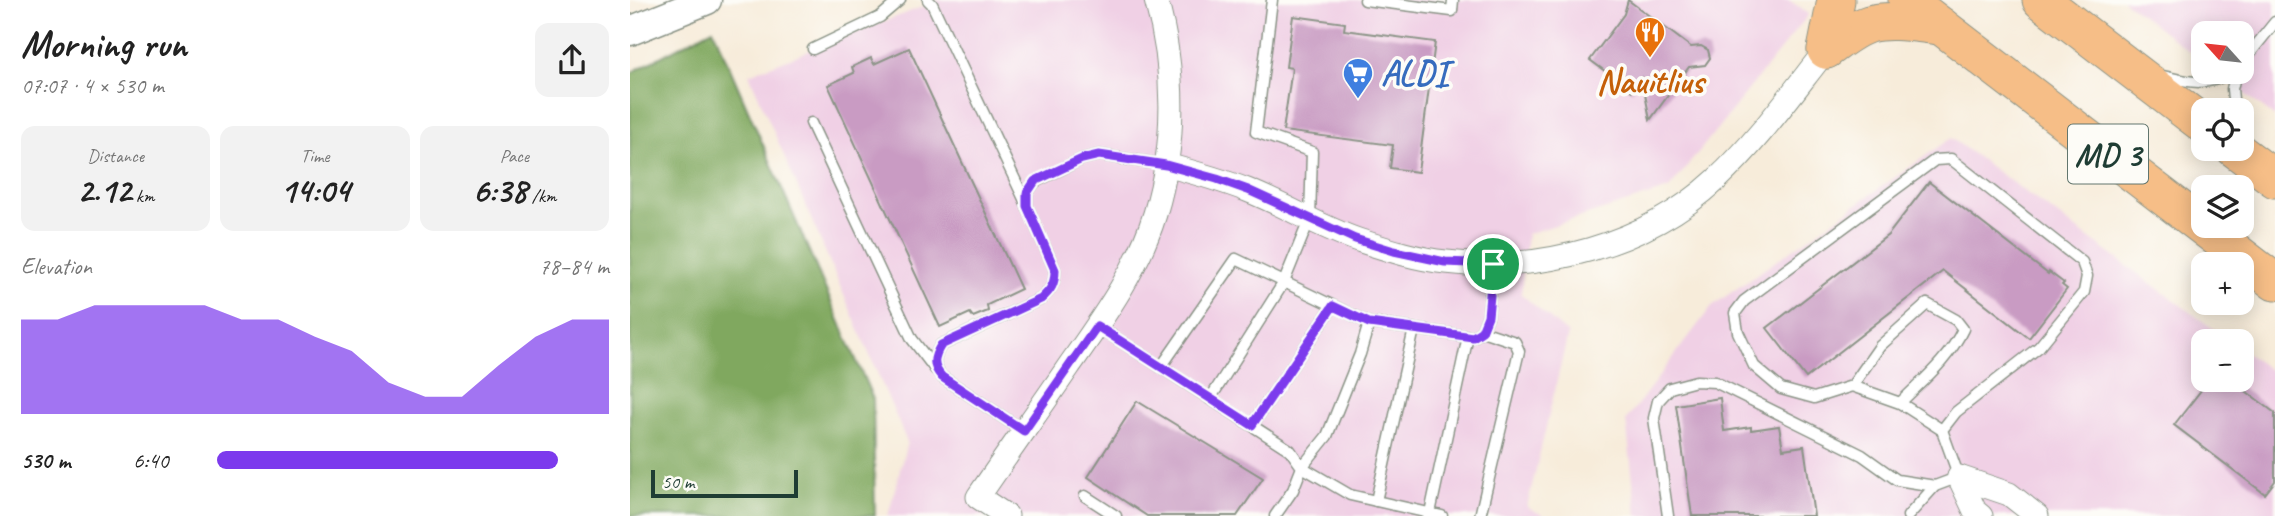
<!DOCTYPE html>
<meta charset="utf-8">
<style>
:root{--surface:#fff;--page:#f2f2f2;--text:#222;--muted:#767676;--accent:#7c3aed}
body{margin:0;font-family:Caveat,sans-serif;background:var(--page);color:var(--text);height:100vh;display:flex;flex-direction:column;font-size:26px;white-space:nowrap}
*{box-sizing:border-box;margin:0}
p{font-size:23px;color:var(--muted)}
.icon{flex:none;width:38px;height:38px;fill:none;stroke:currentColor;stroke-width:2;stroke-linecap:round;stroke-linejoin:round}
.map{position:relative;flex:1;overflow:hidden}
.panel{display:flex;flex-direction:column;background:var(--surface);width:630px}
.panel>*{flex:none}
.needle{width:46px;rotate:297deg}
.fabs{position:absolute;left:1561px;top:21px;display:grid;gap:14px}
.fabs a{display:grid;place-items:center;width:63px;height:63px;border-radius:14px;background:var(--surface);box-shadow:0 4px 18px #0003;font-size:35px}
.scale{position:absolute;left:21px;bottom:18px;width:147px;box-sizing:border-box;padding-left:7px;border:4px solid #1f3d34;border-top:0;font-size:19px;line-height:24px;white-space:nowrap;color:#1f3d34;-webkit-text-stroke:5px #fdfcf7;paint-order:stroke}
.pin{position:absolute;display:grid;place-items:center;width:60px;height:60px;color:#fff;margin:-30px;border:4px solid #fff;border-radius:50%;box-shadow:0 2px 7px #0007}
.round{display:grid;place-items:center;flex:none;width:74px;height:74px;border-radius:14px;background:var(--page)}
.overview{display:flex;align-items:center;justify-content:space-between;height:119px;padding:0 21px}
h1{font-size:38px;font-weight:700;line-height:52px}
.stats{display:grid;grid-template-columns:repeat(3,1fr);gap:10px;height:119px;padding:7px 21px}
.stats div{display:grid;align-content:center;border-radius:14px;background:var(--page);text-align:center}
.stats b{font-size:35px;font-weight:700}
.stats small{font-size:19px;font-weight:400}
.stats p{font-size:19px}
.chart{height:196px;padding:14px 21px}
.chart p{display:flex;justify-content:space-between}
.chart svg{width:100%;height:126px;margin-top:7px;fill:var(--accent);opacity:.7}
ul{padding:0 21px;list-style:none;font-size:23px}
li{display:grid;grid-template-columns:112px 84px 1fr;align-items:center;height:52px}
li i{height:18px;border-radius:9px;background:var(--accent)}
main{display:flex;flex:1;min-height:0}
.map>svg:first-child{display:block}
</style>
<main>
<section class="panel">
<div class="overview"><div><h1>Morning run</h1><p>07:07 · 4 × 530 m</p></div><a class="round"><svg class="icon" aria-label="share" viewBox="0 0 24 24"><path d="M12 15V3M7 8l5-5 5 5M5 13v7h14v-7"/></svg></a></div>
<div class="stats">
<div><p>Distance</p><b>2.12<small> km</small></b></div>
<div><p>Time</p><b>14:04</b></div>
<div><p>Pace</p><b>6:38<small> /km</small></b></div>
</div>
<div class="chart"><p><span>Elevation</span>78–84 m</p>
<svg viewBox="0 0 160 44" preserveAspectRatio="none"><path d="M0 44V11L10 11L20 6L30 6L40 6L50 6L60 11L70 11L80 17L90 22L100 33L110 38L120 38L130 27L140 17L150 11L160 11V44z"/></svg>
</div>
<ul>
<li><b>530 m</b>6:40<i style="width:87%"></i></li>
</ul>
</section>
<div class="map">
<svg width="1645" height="516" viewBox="0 0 1645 516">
<rect width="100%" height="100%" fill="#fdfcf7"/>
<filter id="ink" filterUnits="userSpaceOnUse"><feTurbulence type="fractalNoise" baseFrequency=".0143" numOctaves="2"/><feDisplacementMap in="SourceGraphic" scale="14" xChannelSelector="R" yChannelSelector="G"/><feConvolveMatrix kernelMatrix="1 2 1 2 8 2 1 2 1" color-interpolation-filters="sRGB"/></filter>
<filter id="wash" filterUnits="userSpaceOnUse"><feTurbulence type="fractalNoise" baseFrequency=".00686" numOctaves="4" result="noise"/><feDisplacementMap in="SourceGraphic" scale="28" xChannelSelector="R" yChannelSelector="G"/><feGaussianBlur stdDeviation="1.57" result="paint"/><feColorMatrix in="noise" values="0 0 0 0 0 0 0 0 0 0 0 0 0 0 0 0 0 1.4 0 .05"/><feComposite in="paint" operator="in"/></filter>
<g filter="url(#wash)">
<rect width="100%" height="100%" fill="#f7ecda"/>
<g fill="#f0d0e5">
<path d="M310,0H1159L1179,14L1039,189L897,234L891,294L938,334L897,507L915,516H258L277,442L119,74Z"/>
<path d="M1493,0H1645V117L1586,72H1612V33H1573V62Z"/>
<path d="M1321,138L1600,341H1573V380H1612V350L1645,374V516H1007L996,420L1082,306Z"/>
</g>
<path fill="#80a85e" stroke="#507249" stroke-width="2" d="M83,29L243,399L245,516H0V73Z"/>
<g id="blocks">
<g fill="#c99bc3">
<path d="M998,0L1061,47L1071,46L1078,50L1080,58L1075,65L1059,67L1020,120L1012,78L1002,91L960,60L994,14Z"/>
<path d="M663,16L715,23L714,30L805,42L788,172L760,168L763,145L653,131L662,68L656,67Z"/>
<path d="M279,48L391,289L357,305L358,311L343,317L340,313L310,327L198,85L224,73L222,67L241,58L244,64Z"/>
<path d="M1299,182L1418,274L1419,272L1434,283L1432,285L1437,289L1399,338L1313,271L1176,378L1137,328L1258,235Z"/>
<path d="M1579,380H1601L1645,413V481L1635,494L1544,425Z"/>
<path d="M1090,398L1094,431L1121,427V430L1149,426L1153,449L1174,446L1184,516H1062L1046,405Z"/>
<path d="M507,401L633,478L607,516H517L458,477Z"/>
</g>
</g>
</g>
<g filter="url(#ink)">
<use href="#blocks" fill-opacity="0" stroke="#8b9487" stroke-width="2"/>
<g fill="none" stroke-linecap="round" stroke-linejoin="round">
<g stroke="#8b9487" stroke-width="13">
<g id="service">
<path d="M298,0L302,4L396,203"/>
<path d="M642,0L626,132L682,152L680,218L654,282L739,323L843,337L852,331L858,316L863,264"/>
<path d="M735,0L822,11L823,0"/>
<path d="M183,49L250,17L270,0"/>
<path d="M1612,63L1645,22"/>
<path d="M1533,76C1562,83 1577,86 1604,72"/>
<path d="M1604,110L1602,89L1606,72"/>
<path d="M181,123L282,339L305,369"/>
<path d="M739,323L730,354L697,436L672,467L720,495L812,516"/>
<path d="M467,326L660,450L672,467L663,490L645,516"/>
<path d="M531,367L606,259L654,282L580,399"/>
<path d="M1222,386L1250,346L1297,304L1326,320L1333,329C1319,359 1293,380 1270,403"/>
<path d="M622,425L703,306"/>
<path d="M394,431L312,377C302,366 303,358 311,345L411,299C421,290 425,284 425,270L397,206V193L405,182L452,159L469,155L536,165"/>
<path d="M455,496L486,516"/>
<path d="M746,501L784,329"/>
<path d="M800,513L838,336"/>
<path d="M850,516L889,351L885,342L852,331"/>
<path d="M1038,516L1024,418L1028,401L1040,388L1066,381L1085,382L1232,455L1267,480L1305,486"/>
<path d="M1278,516L1305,486L1329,477L1312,430L1270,403L1222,386L1184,398L1151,389L1124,366L1108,332L1105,313L1114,301L1305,160L1321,159L1452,262L1457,276L1454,292L1409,347L1326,412L1312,430"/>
</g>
</g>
<g stroke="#8b9487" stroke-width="25">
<g id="minor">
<path d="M536,165C563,172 591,180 617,190C655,205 690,227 728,240C756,249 786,259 816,262C910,273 1016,245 1086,180C1128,141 1161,94 1196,50"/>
<path d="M1329,477L1379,494L1407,516"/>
<path d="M1329,477L1345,511L1351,516"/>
<path d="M377,516L348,497C378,453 409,410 439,366C472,319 508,270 525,214C546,145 546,70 526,0"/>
</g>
</g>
<g stroke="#8b9487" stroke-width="31">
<path id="tertiary" d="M0,31L77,0"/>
</g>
<g stroke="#8b9487" stroke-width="39">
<g id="trunk">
<path d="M1277,0L1645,282"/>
<path d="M1411,0L1573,124"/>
<path d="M1196,50C1209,41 1223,29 1239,24C1261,18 1288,24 1311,26"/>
<path d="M1196,50L1206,0"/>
<path d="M1605,149L1645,179"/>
</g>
</g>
<use href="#service" stroke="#fff" stroke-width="10"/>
<use href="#minor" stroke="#fff" stroke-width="23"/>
<use href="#tertiary" stroke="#fff" stroke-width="28"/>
<use href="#trunk" stroke="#f6be87" stroke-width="37"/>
</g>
</g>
<g fill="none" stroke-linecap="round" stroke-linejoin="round" filter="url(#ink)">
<g stroke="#fff" stroke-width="14">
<path id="route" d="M469,155L536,165L587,179L618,190L725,239L764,251L815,262L863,264L858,316L852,331L843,337L739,323L703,306L622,425L467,326L394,431L312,377C302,366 303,358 311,345L411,299C421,290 425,284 425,270L397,206V193L405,181L452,159Z"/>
</g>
<use href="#route" stroke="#7c3aed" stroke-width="9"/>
</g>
<defs>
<g id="restaurant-pin" transform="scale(1.575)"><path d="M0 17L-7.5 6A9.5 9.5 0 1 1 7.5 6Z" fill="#e8710a" stroke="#fdfcf7"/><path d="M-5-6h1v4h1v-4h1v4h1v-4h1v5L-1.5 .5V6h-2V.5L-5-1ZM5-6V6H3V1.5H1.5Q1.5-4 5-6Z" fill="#fff"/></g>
<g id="supermarket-pin" transform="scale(1.575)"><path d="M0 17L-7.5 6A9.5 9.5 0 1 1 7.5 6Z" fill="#3f7fe0" stroke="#fdfcf7"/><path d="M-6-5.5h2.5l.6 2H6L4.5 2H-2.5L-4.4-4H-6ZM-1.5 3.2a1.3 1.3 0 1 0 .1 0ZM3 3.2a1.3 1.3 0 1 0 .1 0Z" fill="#fff"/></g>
</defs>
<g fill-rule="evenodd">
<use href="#restaurant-pin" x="1020" y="32"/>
<use href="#supermarket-pin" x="728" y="73"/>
</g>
<g text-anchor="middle" stroke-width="7" stroke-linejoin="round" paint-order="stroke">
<rect fill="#fdfcf7" stroke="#62766e" stroke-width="2" x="1438" y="124.5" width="80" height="59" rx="5"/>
<g font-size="33" font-weight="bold" fill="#1f3d34">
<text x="1478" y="166">MD 3</text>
</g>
<g font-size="35" font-weight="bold" fill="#366cbe" stroke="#fdfcf7" text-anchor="start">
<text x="751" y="85">ALDI</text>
</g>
<g font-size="35" font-weight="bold" fill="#c56008" stroke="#fdfcf7">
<text x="1020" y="93">Nauitlius</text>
</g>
</g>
</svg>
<div class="fabs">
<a><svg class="needle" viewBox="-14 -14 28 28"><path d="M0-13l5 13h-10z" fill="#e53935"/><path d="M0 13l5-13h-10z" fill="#767676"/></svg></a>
<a><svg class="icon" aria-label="locate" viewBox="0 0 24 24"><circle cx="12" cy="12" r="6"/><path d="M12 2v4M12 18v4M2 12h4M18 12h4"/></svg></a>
<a><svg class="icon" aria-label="layers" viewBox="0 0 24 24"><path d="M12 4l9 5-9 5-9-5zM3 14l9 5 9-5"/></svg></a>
<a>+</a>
<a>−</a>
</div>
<div class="scale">50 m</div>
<div class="pin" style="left:863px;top:264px;background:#1e9e55"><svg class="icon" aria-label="arrive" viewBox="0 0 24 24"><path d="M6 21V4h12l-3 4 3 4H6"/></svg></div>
</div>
</main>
